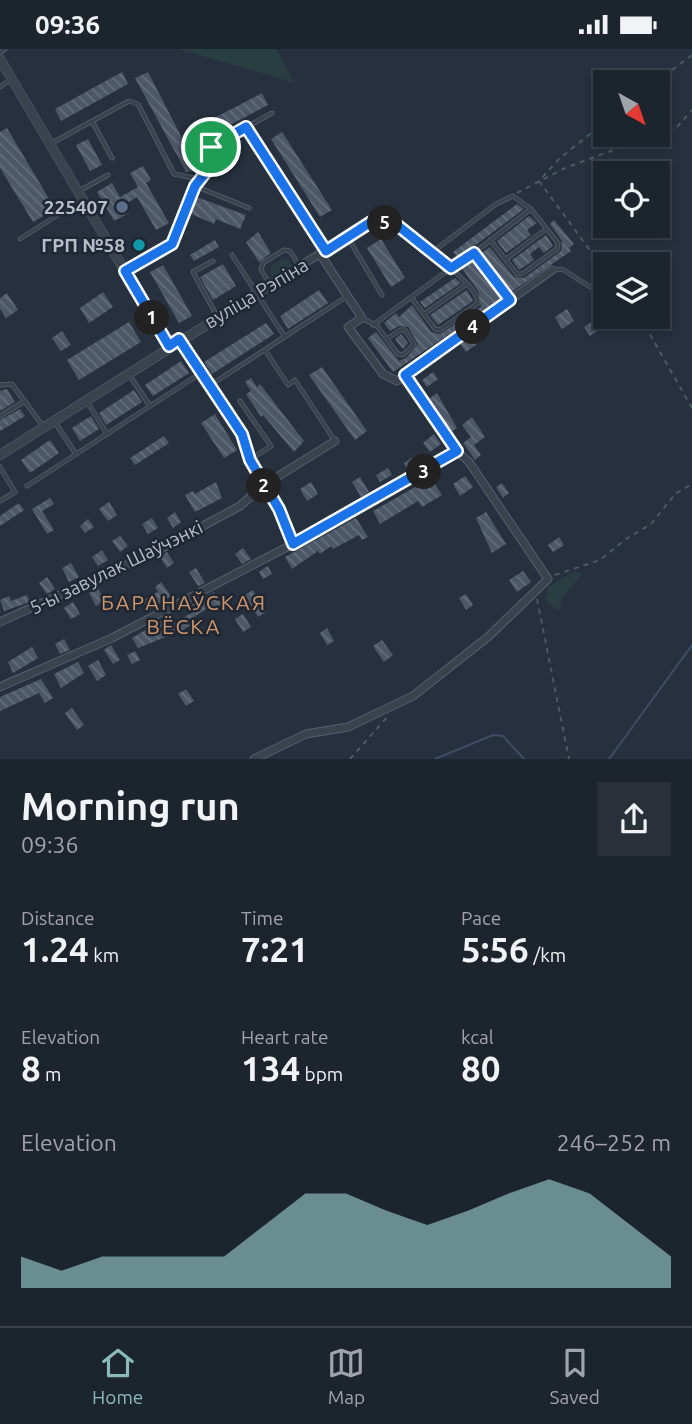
<!DOCTYPE html>
<meta charset="utf-8">
<style>
:root{--surface:#1c242e;--page:#29303a;--text:#f1f3f6;--muted:#a0a4aa;--line:#3a414a;--accent:#8bbbb9}
body{margin:0;font-family:Ubuntu,sans-serif;background:var(--page);color:var(--text);height:100vh;display:flex;flex-direction:column;font-size:26px;white-space:nowrap}
*{box-sizing:border-box;margin:0}
p{font-size:23px;color:var(--muted)}
.icon{flex:none;width:38px;height:38px;fill:none;stroke:currentColor;stroke-width:2;stroke-linecap:round;stroke-linejoin:round}
.map{position:relative;height:710px;overflow:hidden}
.sheet{display:flex;flex-direction:column;background:var(--surface);flex:1}
.sheet>*{flex:none}
.needle{width:46px;rotate:140deg}
.tools{position:absolute;left:593px;top:21px;display:grid;gap:14px}
.tools a{display:grid;place-items:center;width:77px;height:77px;border-radius:0px;background:var(--surface);box-shadow:0 4px 10px #0003,0 0 0 2px var(--line);font-size:35px}
.pin{position:absolute;display:grid;place-items:center;width:60px;height:60px;color:#fff;margin:-30px;border:4px solid #fff;border-radius:50%;box-shadow:0 2px 7px #0007}
.km{position:absolute;width:35px;height:35px;margin:-18px;border-radius:50%;background:#222;color:#fff;font-size:19px;line-height:35px;text-align:center}
.round{display:grid;place-items:center;flex:none;width:74px;height:74px;border-radius:0px;background:var(--page)}
.headline{display:flex;align-items:center;justify-content:space-between;height:119px;padding:0 21px}
h1{font-size:38px;font-weight:700;line-height:52px}
.stats{display:grid;grid-template-columns:repeat(3,1fr);gap:10px;height:119px;padding:7px 21px}
.stats div{display:grid;align-content:center}
.stats b{font-size:35px;font-weight:700}
.stats small{font-size:19px;font-weight:400}
.stats p{font-size:19px}
.chart{height:196px;padding:14px 21px}
.chart p{display:flex;justify-content:space-between}
.chart svg{width:100%;height:126px;margin-top:7px;fill:var(--accent);opacity:.7}
.status{display:flex;justify-content:space-between;align-items:center;height:49px;padding:0 35px;background:var(--surface);direction:ltr}
.status svg{height:19px;fill:currentColor}
.tabs{display:flex;justify-content:space-around;align-items:center;height:98px;border-top:2px solid var(--line);background:var(--surface);font-size:19px;color:var(--muted)}
.tabs a{display:grid;justify-items:center;gap:4px}
.tabs .active{color:var(--accent)}
.map>svg:first-child{display:block}
</style>
<div class="status"><b>09:36</b><svg viewBox="0 0 49 12"><path d="M0 12V9h3v3zM5 12V6h3v6zM10 12V3h3v9zM15 12V0h3v12zM26 1h20v11H26zM47 4h2v5h-2z"/></svg></div>
<div class="map">
<svg width="692" height="710" viewBox="0 0 692 710">
<defs>
<pattern id="building-back-hatch" width="6" height="6" patternUnits="userSpaceOnUse" patternTransform="scale(1.75)"><rect width="6" height="6" fill="#4c5767"/><path d="M-1 5l2 2M0 0l6 6M5-1l2 2" fill="none" stroke="#646d7b"/></pattern>
</defs>
<rect width="100%" height="100%" fill="#26303e"/>
<g fill="#293e40">
<path d="M180,0H276L295,34L179,0Z"/>
<path d="M283,210H289L292,219L274,228L271,227V217Z"/>
<path d="M573,523L582,525L562,549L560,560H555L546,552L548,538Z"/>
</g>
<g fill="none" stroke-linecap="round" stroke-linejoin="round">
<g stroke="#3c4d67" stroke-width="2">
<path d="M435,710L493,686L503,687L524,710"/>
<path d="M609,710L692,596"/>
</g>
</g>
<g fill="url(#building-back-hatch)">
<path d="M122,23L128,35L61,72L55,60Z"/>
<path d="M148,23L183,91L197,83L195,79L262,44L268,56L198,93L206,112L199,116L202,121L186,123L135,29Z"/>
<path d="M7,79L55,160L33,173L0,119V83Z"/>
<path d="M282,83L332,161L320,168L271,90Z"/>
<path d="M88,90L102,116L90,122L76,96Z"/>
<path d="M143,117L151,131L146,134L169,174L156,181L137,148L124,156L129,164L114,172L97,143L112,134L120,148L138,138L130,124Z"/>
<path d="M196,148L246,166L240,180L216,170L214,175L189,164Z"/>
<path d="M517,155L524,160L458,209L453,203Z"/>
<path d="M529,167L537,174L527,181L531,186L506,204L497,192Z"/>
<path d="M554,171L574,195L569,199L571,202L510,244L480,205L490,198L514,228L524,229L561,202L562,192L550,175Z"/>
<path d="M258,183L271,204L259,213L246,193Z"/>
<path d="M546,186L553,197L544,204L539,198L530,205L534,211L519,221L512,211Z"/>
<path d="M381,190L405,229L391,238L367,199Z"/>
<path d="M215,191L219,198L194,212L190,206Z"/>
<path d="M473,210L503,249L393,323L368,289L376,283L399,312L406,309L418,295L408,278L399,277L390,282L384,274L396,264L399,268L412,256L431,283L440,285L481,258L478,242L461,218Z"/>
<path d="M223,215L236,237L213,251L200,228Z"/>
<path d="M163,216L192,267L179,274L150,223Z"/>
<path d="M455,229L461,234L425,259L420,253Z"/>
<path d="M319,241L328,254L288,280L280,267Z"/>
<path d="M467,241L473,252L438,276L430,266Z"/>
<path d="M103,243L113,258L89,274L80,259Z"/>
<path d="M7,244L18,261L6,269L0,260V249Z"/>
<path d="M567,260L574,272L562,280L555,268Z"/>
<path d="M595,271L601,279L590,287L584,278Z"/>
<path d="M129,273L141,293L79,331L67,311Z"/>
<path d="M266,274L274,285L212,325L204,313Z"/>
<path d="M62,282L71,296L61,302L52,289Z"/>
<path d="M401,285L408,294L403,300L395,290Z"/>
<path d="M471,287L477,295L466,303L460,295Z"/>
<path d="M181,312L189,324L153,347L145,336Z"/>
<path d="M322,318L367,382L355,391L309,326Z"/>
<path d="M433,323L438,330L427,338L422,331Z"/>
<path d="M251,329L257,338L260,335L304,392L294,403L263,366L261,368L246,345L251,342L245,333Z"/>
<path d="M7,340L15,353L0,362V342Z"/>
<path d="M134,341L142,353L106,376L99,364Z"/>
<path d="M437,344L457,379L451,383L429,350Z"/>
<path d="M20,360L25,367L0,382V371Z"/>
<path d="M215,365L237,401L224,409L201,374Z"/>
<path d="M91,367L99,380L80,392L72,379Z"/>
<path d="M472,368L485,388L474,396L481,406L475,411L463,394L471,388L462,376Z"/>
<path d="M434,385L441,395L430,403L423,394Z"/>
<path d="M164,387L169,394L135,416L130,409Z"/>
<path d="M50,391L59,404L30,424L21,411Z"/>
<path d="M416,406L421,415L409,422L404,414Z"/>
<path d="M388,419L392,426L380,433L376,426Z"/>
<path d="M465,427L473,438L460,447L453,435Z"/>
<path d="M360,428L369,443L361,448L352,433Z"/>
<path d="M431,429L442,446L422,458L418,452L380,475L373,462Z"/>
<path d="M216,433L222,449L195,463L185,446L193,442L195,445Z"/>
<path d="M311,433L318,445L307,452L300,440Z"/>
<path d="M502,434L509,444L503,449L496,438Z"/>
<path d="M50,449L54,455L42,462L54,481L47,485L32,460Z"/>
<path d="M109,453L117,466L108,472L99,460Z"/>
<path d="M19,454L24,461L0,477V467Z"/>
<path d="M175,463L181,473L173,479L167,469Z"/>
<path d="M486,463L506,495L492,504L476,469Z"/>
<path d="M152,469L158,479L148,485L142,475Z"/>
<path d="M356,469L368,488L362,491L359,486L333,500L331,497L320,505L318,502L292,520L285,508Z"/>
<path d="M88,470L94,478L85,484L80,477Z"/>
<path d="M120,487L128,497L120,503L112,492Z"/>
<path d="M559,488L564,496L553,503L548,496Z"/>
<path d="M243,499L251,510L242,515L235,505Z"/>
<path d="M102,501L108,511L98,517L92,508Z"/>
<path d="M167,503L174,514L167,519L160,508Z"/>
<path d="M71,514L79,528L69,533L62,519Z"/>
<path d="M268,517L272,525L263,530L259,523Z"/>
<path d="M196,519L205,534L198,537L189,523Z"/>
<path d="M523,522L531,533L517,543L509,531Z"/>
<path d="M47,528L55,540L47,545L39,534Z"/>
<path d="M161,533L171,547L148,562L142,552L158,543L155,538Z"/>
<path d="M98,539L105,552L96,557L89,544Z"/>
<path d="M253,541L266,563L258,568L245,546Z"/>
<path d="M214,543L222,555L213,560L211,557L191,570L194,574L183,581L138,599L132,589L166,569L170,576L195,562L191,556Z"/>
<path d="M466,545L473,556L466,561L459,549Z"/>
<path d="M27,546L30,553L4,562L0,551L9,547L11,552Z"/>
<path d="M73,553L80,565L71,570L64,559Z"/>
<path d="M243,565L251,578L243,583L235,570Z"/>
<path d="M327,579L334,592L327,596L320,584Z"/>
<path d="M64,590L70,601L60,605L55,595Z"/>
<path d="M382,591L393,606L384,613L373,597Z"/>
<path d="M111,596L120,611L113,615L104,601Z"/>
<path d="M32,598L38,609L13,624L8,613Z"/>
<path d="M135,602L140,611L132,615L127,606Z"/>
<path d="M98,611L106,626L97,632L88,617Z"/>
<path d="M78,613L84,624L61,639L54,625Z"/>
<path d="M41,630L53,649L45,654L39,644L0,662V648Z"/>
<path d="M186,640L194,652L186,657L178,645Z"/>
<path d="M72,659L84,676L77,681L65,664Z"/>
</g>
<g fill="none" stroke-linecap="round" stroke-linejoin="round">
<g stroke="#57606c" stroke-width="5">
<g id="service">
<path d="M0,4L5,0"/>
<path d="M0,38L10,31"/>
<path d="M92,72L112,109"/>
<path d="M246,78L324,200"/>
<path d="M52,94L129,52L138,55L174,125L199,130"/>
<path d="M79,142L108,126"/>
<path d="M249,159L195,137L210,118L211,98L272,64"/>
<path d="M371,173L397,176L451,219L474,204L510,251"/>
<path d="M348,189L382,246"/>
<path d="M20,190L81,151"/>
<path d="M431,204L496,155L513,147L531,160"/>
<path d="M474,204L531,160L558,194L557,200L522,225H517L490,191"/>
<path d="M232,206L285,288"/>
<path d="M506,210L546,180"/>
<path d="M213,212L193,223L217,267"/>
<path d="M128,221L172,195L195,137"/>
<path d="M554,221L562,220L606,248"/>
<path d="M270,235L261,221L263,214L284,201L290,202L298,215"/>
<path d="M424,265L467,235"/>
<path d="M362,269L377,277L398,305L403,306L414,295L405,281H400L387,290"/>
<path d="M373,276L451,219C461,229 476,240 478,254L440,281L435,280L411,248"/>
<path d="M180,292L242,385L250,411L279,460L293,495"/>
<path d="M265,301L288,336L295,331L335,392"/>
<path d="M130,327L150,357"/>
<path d="M0,336L12,335L42,376"/>
<path d="M209,337L346,248"/>
<path d="M240,352L271,397L250,411"/>
<path d="M88,354L107,385"/>
<path d="M0,367L25,352"/>
<path d="M54,372L76,405"/>
<path d="M0,418L15,443L0,452"/>
<path d="M27,437L201,324"/>
</g>
</g>
<g stroke="#57606c" stroke-width="9">
<g id="minor">
<path d="M320,205L362,269L348,278L383,325L397,332L405,326"/>
<path d="M300,217L371,173"/>
<path d="M0,573L151,505L240,457L264,436L335,392"/>
<path d="M0,638L112,589L293,495L457,402"/>
<path d="M254,710L306,685L348,678L413,647L488,588L548,530L469,413L457,402L405,326L552,221"/>
</g>
</g>
<g stroke="#57606c" stroke-width="10">
<g id="tertiary">
<path d="M0,10L169,297"/>
<path d="M0,406L300,217"/>
</g>
</g>
<g stroke="#485b5e" stroke-width="2" stroke-dasharray="5 5" stroke-linecap="butt">
<path d="M656,33L692,6"/>
<path d="M606,72L559,110L539,132L606,223"/>
<path d="M658,84L677,78L692,61"/>
<path d="M517,144L565,119L654,86"/>
<path d="M640,268L692,359"/>
<path d="M555,526L600,511L626,490L651,475L675,445L692,435"/>
<path d="M537,550L569,710"/>
<path d="M350,710L389,666"/>
</g>
<use href="#service" stroke="#3a424e" stroke-width="3.5"/>
<use href="#minor" stroke="#3a424e" stroke-width="7"/>
<use href="#tertiary" stroke="#3a424e" stroke-width="9"/>
</g>
<g fill="none" stroke-linecap="round" stroke-linejoin="round">
<g stroke="#fff" stroke-width="14">
<path id="route" d="M246,78L326,202L371,173L397,176L451,219L474,204L510,251L405,326L457,402L293,495L279,460L250,411L242,385L179,290L169,297L125,222L172,195L195,137L210,118L211,98Z"/>
</g>
<use href="#route" stroke="#1a73e8" stroke-width="9"/>
</g>
<circle fill="#5c6f8a" stroke="#1e2733" stroke-width="2.5" cx="122" cy="158" r="7"/>
<circle fill="#0f9aa8" stroke="#1e2733" stroke-width="2.5" cx="139" cy="196" r="7"/>
<g text-anchor="middle" stroke-width="5" stroke-linejoin="round" paint-order="stroke">
<g font-size="19" font-weight="bold" fill="#b6bdc9" stroke="#1e2733" text-anchor="end">
<text x="108" y="165">225407</text>
<text x="125" y="203">ГРП №58</text>
</g>
<g font-size="19" fill="#b6bdc9" stroke="#1e2733">
<text transform="translate(256 244) rotate(-31)" y="7">вуліца Рэпіна</text>
<text transform="translate(116 518) rotate(-26)" y="7">5-ы завулак Шаўчэнкі</text>
</g>
<g font-size="21" letter-spacing="2" fill="#d29668" stroke="#1e2733">
<text x="184" y="561">БАРАНАЎСКАЯ<tspan x="184" dy="24">ВЁСКА</tspan></text>
</g>
</g>
</svg>
<div class="tools">
<a><svg class="needle" viewBox="-14 -14 28 28"><path d="M0-13l5 13h-10z" fill="#e53935"/><path d="M0 13l5-13h-10z" fill="#a0a4aa"/></svg></a>
<a><svg class="icon" aria-label="locate" viewBox="0 0 24 24"><circle cx="12" cy="12" r="6"/><path d="M12 2v4M12 18v4M2 12h4M18 12h4"/></svg></a>
<a><svg class="icon" aria-label="layers" viewBox="0 0 24 24"><path d="M12 4l9 5-9 5-9-5zM3 14l9 5 9-5"/></svg></a>
</div>
<div class="pin" style="left:211px;top:98px;background:#1e9e55"><svg class="icon" aria-label="arrive" viewBox="0 0 24 24"><path d="M6 21V4h12l-3 4 3 4H6"/></svg></div>
<b class="km" style="left:152px;top:269px">1</b>
<b class="km" style="left:264px;top:437px">2</b>
<b class="km" style="left:424px;top:423px">3</b>
<b class="km" style="left:473px;top:278px">4</b>
<b class="km" style="left:385px;top:174px">5</b>
</div>
<section class="sheet">
<div class="headline"><div><h1>Morning run</h1><p>09:36</p></div><a class="round"><svg class="icon" aria-label="share" viewBox="0 0 24 24"><path d="M12 15V3M7 8l5-5 5 5M5 13v7h14v-7"/></svg></a></div>
<div class="stats">
<div><p>Distance</p><b>1.24<small> km</small></b></div>
<div><p>Time</p><b>7:21</b></div>
<div><p>Pace</p><b>5:56<small> /km</small></b></div>
</div>
<div class="stats">
<div><p>Elevation</p><b>8<small> m</small></b></div>
<div><p>Heart rate</p><b>134<small> bpm</small></b></div>
<div><p>kcal</p><b>80</b></div>
</div>
<div class="chart"><p><span>Elevation</span>246–252 m</p>
<svg viewBox="0 0 160 44" preserveAspectRatio="none"><path d="M0 44V33L10 38L20 33L30 33L40 33L50 33L60 22L70 11L80 11L90 17L100 22L110 17L120 11L130 6L140 11L150 22L160 33V44z"/></svg>
</div>
</section>
<nav class="tabs">
<a class="active"><svg class="icon" aria-label="home" viewBox="0 0 24 24"><path d="M3 11l9-7 9 7M6 9v11h12V9"/></svg>Home</a>
<a><svg class="icon" aria-label="map" viewBox="0 0 24 24"><path d="M3 6l6-2 6 2 6-2v14l-6 2-6-2-6 2zM9 4v14M15 6v14"/></svg>Map</a>
<a><svg class="icon" aria-label="saved" viewBox="0 0 24 24"><path d="M7 4h10v16l-5-4-5 4z"/></svg>Saved</a>
</nav>
